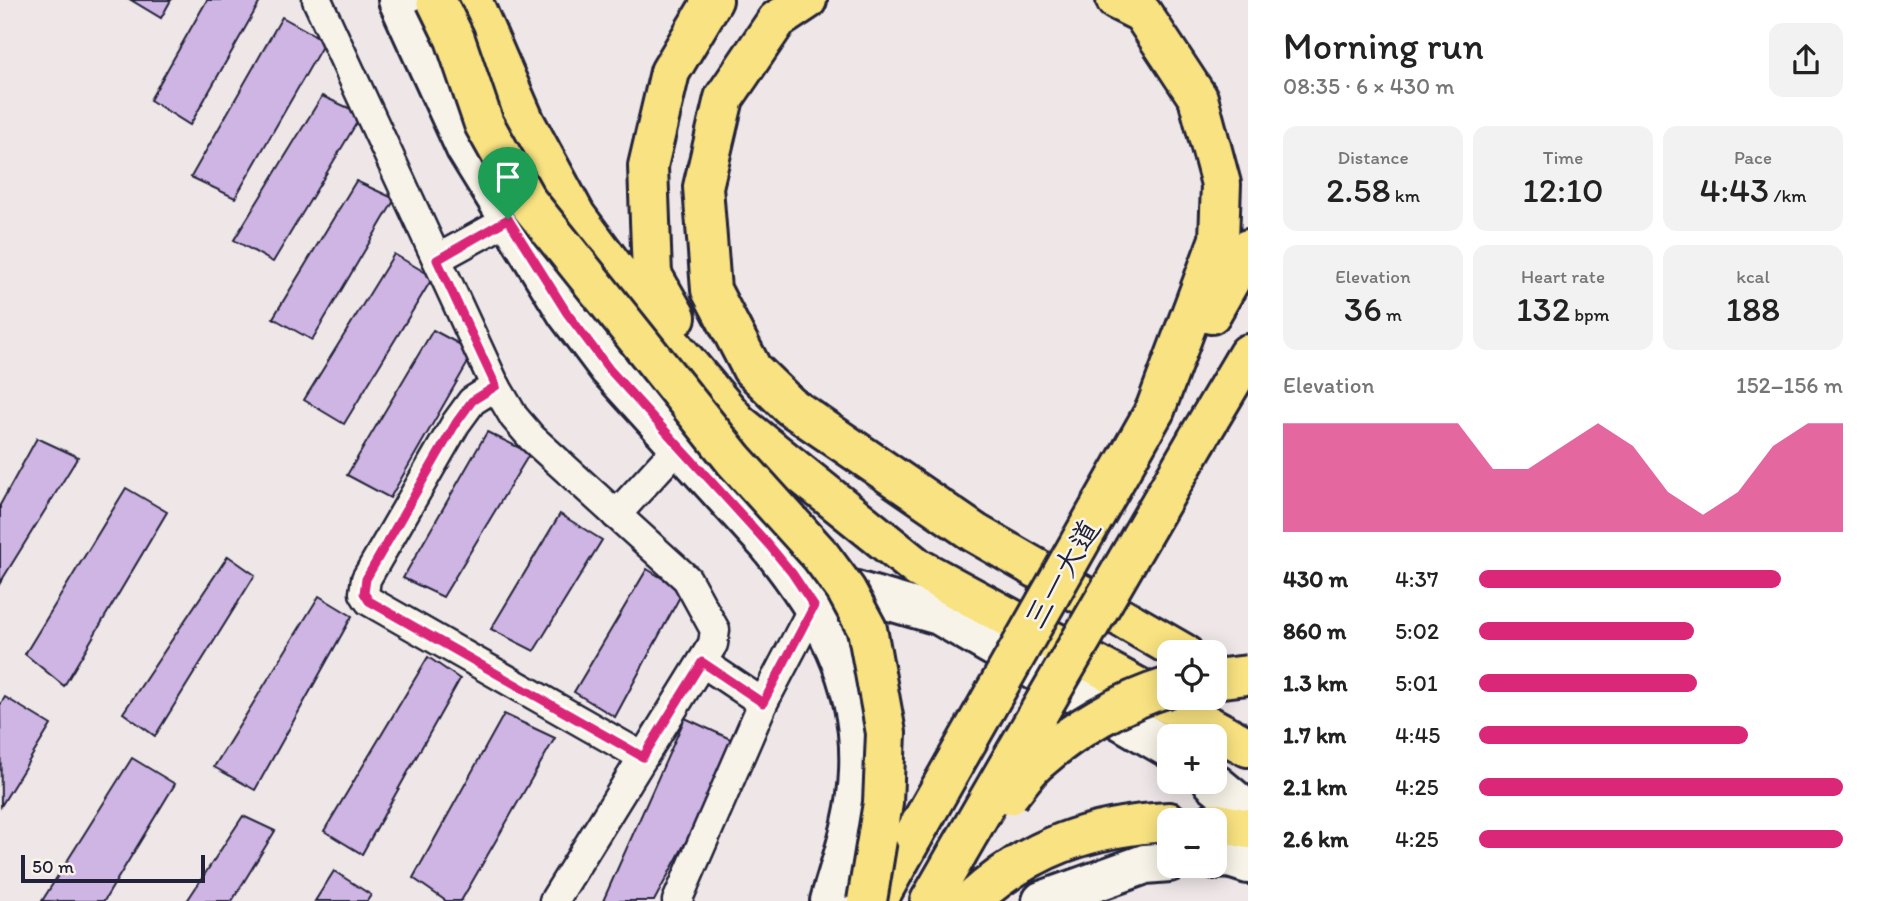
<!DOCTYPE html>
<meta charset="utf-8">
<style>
:root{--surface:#fff;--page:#f2f2f2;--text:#222;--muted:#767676;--accent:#db2777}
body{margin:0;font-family:Itim,"LXGW WenKai TC",sans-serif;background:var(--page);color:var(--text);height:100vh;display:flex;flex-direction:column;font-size:26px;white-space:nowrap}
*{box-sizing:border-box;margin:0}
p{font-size:23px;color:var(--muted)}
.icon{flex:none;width:38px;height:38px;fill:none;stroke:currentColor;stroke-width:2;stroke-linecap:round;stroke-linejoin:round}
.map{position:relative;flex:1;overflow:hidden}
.details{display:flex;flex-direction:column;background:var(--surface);width:630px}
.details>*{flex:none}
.fabs{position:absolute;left:1157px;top:640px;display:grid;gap:14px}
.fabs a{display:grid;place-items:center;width:70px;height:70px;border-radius:14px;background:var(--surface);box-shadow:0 4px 18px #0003;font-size:35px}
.scale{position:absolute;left:21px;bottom:18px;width:184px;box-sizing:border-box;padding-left:7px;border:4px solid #22223b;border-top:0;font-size:19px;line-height:24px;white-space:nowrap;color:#22223b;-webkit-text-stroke:5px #f7f3e8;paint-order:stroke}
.pin{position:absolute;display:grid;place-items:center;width:60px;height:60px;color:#fff;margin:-72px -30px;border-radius:50% 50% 50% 0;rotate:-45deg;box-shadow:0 0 7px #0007}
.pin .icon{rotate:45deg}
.round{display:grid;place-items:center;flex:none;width:74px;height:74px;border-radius:14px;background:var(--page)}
.summary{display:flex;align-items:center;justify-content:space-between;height:119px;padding:0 35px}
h1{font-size:38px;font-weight:600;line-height:52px}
.figures{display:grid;grid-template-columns:repeat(3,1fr);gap:10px;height:119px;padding:7px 35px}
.figures div{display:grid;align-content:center;border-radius:14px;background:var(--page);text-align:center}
.figures b{font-size:35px;font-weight:600}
.figures small{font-size:19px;font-weight:400}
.figures p{font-size:19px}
.chart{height:196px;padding:14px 35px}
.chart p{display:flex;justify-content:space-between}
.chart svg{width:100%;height:126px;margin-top:7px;fill:var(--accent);opacity:.7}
ul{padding:0 35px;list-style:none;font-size:23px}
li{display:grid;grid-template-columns:112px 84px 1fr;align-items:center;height:52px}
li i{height:18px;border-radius:9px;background:var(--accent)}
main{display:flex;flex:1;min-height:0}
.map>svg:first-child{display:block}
</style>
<main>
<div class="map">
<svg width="1248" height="901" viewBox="0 0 1248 901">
<rect width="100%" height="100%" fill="#efe7e7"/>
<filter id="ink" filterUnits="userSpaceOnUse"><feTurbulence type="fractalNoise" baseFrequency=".0143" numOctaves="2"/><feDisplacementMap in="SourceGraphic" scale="14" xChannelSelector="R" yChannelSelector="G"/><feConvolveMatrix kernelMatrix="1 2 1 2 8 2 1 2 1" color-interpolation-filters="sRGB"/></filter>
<g filter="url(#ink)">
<g fill="#ceb5e4" stroke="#22223b" stroke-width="2">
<path d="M131,0H171L161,18Z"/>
<path d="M207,0H261L190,125L150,100Z"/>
<path d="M282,17L325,41L235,198L191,177Z"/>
<path d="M322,96L362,114L273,262L234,240Z"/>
<path d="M356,181L395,199L312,340L273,318Z"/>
<path d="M394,254L433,277L344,424L304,400Z"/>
<path d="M433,330L474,352L390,498L347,475Z"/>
<path d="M487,432L530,453L443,597L403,578Z"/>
<path d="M37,438L78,457L0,583V505Z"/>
<path d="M126,488L167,512L64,686L25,654Z"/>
<path d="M560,514L602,540L534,651L491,629Z"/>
<path d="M228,556L255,575L155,736L123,713Z"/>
<path d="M647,569L683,591L615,717L574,692Z"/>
<path d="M319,596L352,616L255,790L214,767Z"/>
<path d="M428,657L460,679L362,854L324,831Z"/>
<path d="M5,697L51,725L1,806L0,705Z"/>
<path d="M504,714L555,738L461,901H446L413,878Z"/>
<path d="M685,718L739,743L654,901H603Z"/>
<path d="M132,758L175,784L104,901H42Z"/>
<path d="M243,816L275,831L232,901H187Z"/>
<path d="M334,871L371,895L367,901H315Z"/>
</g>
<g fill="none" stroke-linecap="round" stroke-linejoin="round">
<g stroke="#22223b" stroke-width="33">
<g id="street">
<path d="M317,0L494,383L514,417L532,438L687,579L715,630L713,644L554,901"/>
<path d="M437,259L508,220"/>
<path d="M496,386L472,401L456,423L366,579L364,593L369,601L643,757"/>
<path d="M616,515L680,445"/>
<path d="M702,662L763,703"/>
<path d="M677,901L763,703L814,606"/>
</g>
</g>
<g stroke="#22223b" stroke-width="44">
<g id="secondary">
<path d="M398,0L466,149L567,313L609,369L768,544C823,612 863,680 859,771C858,815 842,859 830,901"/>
<path d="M821,581L939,615L1169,748"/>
<path d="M1213,782L1248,811"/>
<path d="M1214,859L1229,858L1248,864"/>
<path d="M1042,901L1145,864L1169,862"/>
</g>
</g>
<g stroke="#22223b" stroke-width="44">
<g id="highway">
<path d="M472,0L525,122L576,216L667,339L738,423L918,568L1248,747"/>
<path d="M807,0L777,20L724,98L703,187L711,290L752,369L790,406L975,533L1183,653"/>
<path d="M1116,0L1142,13L1198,98L1221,184L1219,239L1155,410"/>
<path d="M1211,314L1248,249"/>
<path d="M676,317L652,275L648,166L670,72L713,0"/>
<path d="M1197,440L1248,354"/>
<path d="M1214,822L1248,829"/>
<path d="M877,901L914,835"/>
<path d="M930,901L957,854"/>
<path d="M971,901C1029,847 1091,826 1169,822"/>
</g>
</g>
<use href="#street" stroke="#f7f3e8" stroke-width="28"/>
<use href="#secondary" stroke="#f7f3e8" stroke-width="38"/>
<use href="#highway" stroke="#f8e281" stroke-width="38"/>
<g stroke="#22223b" stroke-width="44" stroke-linecap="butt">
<g id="highway-bridge">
<path d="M436,0L455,39L484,124L527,201L734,460L820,555L846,590L867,629L886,733L883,803L867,901"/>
<path d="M1214,679L1248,675"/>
<path d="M1009,795C1018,784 1027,771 1037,762C1074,729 1122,701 1169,687"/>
<path d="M914,835L1155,410"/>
<path d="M957,854L1197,440"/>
</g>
</g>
<use href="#highway-bridge" stroke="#f8e281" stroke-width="38"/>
</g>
</g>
<g fill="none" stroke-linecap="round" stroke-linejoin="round" filter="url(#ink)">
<g stroke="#fff" stroke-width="14">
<path id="route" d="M508,219L567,313L609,369L768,544L792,573L814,606L763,703L702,662L643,757L369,601L364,593L366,579L456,423L472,401L496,386L437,260Z"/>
</g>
<use href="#route" stroke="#db2777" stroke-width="9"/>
</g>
<g text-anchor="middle" stroke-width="5" stroke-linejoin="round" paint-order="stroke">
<g font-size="30" fill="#22223b" stroke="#f7f3e8">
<text transform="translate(1062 574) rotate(-60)" y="10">三一大道</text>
</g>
</g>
</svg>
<div class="fabs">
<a><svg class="icon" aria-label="locate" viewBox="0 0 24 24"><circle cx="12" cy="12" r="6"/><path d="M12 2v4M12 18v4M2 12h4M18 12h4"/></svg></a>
<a>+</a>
<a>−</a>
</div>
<div class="scale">50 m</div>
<div class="pin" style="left:508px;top:219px;background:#1e9e55"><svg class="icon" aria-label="arrive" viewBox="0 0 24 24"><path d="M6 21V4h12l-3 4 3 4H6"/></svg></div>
</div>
<section class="details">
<div class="summary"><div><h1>Morning run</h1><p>08:35 · 6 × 430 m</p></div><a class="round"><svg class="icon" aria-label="share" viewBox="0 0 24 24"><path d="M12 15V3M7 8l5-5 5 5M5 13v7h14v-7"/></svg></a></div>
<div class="figures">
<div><p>Distance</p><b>2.58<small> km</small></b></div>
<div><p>Time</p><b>12:10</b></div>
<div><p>Pace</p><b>4:43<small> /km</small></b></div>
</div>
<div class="figures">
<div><p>Elevation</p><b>36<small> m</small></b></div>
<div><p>Heart rate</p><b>132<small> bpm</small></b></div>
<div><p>kcal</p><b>188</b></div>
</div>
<div class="chart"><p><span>Elevation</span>152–156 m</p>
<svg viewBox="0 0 160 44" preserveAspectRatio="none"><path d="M0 44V6L10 6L20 6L30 6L40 6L50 6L60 22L70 22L80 14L90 6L100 14L110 30L120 38L130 30L140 14L150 6L160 6V44z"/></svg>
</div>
<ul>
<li><b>430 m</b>4:37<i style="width:83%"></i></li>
<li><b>860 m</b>5:02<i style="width:59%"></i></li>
<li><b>1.3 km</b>5:01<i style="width:60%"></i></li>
<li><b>1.7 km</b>4:45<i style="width:74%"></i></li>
<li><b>2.1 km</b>4:25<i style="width:100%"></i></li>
<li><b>2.6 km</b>4:25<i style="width:100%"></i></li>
</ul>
</section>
</main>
